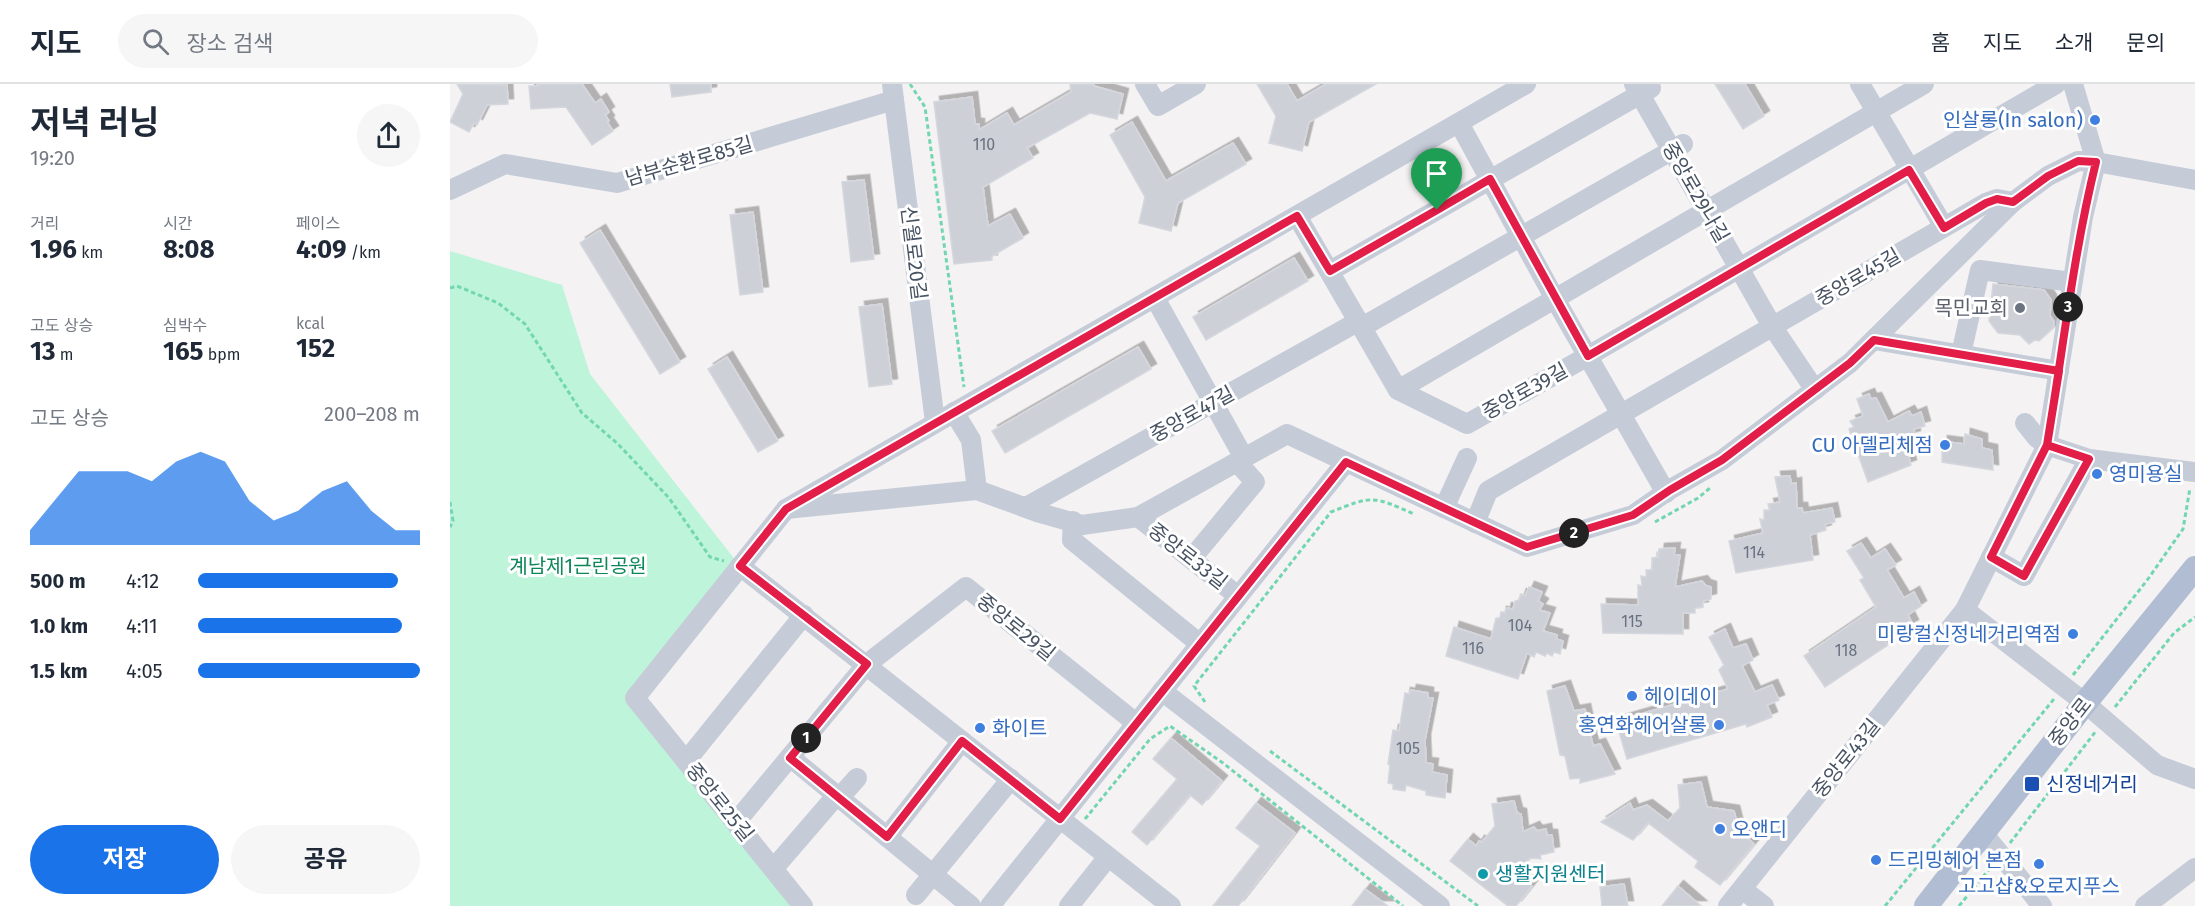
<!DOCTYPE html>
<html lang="ko">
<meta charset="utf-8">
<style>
:root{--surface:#fff;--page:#f6f6f7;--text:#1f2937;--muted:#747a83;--line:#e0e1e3;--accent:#1a73e8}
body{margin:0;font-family:"Fira Sans","Noto Sans KR",sans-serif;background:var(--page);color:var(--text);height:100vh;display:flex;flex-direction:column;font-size:22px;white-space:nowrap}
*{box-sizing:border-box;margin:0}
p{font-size:20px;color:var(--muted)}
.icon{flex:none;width:33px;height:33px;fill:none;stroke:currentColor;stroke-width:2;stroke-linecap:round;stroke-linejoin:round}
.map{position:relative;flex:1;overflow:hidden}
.sheet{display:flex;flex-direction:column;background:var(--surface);width:450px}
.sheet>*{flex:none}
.pin{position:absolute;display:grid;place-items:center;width:51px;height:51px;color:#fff;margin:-62px -26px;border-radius:50% 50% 50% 0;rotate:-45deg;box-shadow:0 0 6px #0007}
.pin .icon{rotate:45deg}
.km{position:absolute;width:30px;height:30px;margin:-15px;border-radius:50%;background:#222;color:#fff;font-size:16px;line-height:30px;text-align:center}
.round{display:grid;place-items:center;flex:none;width:63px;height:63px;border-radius:32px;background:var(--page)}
.headline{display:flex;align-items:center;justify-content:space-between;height:102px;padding:0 30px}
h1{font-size:33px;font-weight:700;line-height:45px}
.metrics{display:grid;grid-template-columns:repeat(3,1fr);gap:9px;height:102px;padding:6px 30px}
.metrics div{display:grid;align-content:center}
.metrics b{font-size:26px;font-weight:700}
.metrics small{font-size:16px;font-weight:400}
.metrics p{font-size:16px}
.chart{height:168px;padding:12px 30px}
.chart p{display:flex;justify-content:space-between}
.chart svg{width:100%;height:108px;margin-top:6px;fill:var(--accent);opacity:.7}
.cta{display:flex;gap:12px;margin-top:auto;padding:12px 30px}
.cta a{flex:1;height:69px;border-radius:36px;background:var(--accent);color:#fff;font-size:24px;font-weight:700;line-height:69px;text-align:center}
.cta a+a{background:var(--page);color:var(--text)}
ul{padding:0 30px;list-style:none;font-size:20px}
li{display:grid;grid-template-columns:96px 72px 1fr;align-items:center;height:45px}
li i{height:15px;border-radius:8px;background:var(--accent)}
header{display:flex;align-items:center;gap:36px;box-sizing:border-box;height:84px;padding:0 30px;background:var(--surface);border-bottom:2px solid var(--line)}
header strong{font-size:28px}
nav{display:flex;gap:33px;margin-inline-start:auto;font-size:21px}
.search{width:420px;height:54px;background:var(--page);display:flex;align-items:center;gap:15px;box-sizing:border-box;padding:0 21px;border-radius:33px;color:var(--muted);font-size:22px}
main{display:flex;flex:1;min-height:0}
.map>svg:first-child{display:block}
</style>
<header>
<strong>지도</strong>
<div class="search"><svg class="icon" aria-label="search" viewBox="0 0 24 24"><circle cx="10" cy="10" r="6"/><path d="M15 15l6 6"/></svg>장소 검색</div>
<nav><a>홈</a><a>지도</a><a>소개</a><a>문의</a></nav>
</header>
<main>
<section class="sheet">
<div class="headline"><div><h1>저녁 러닝</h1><p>19:20</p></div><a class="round"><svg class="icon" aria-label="share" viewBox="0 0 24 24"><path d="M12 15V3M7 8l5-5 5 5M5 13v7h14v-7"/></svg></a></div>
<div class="metrics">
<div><p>거리</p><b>1.96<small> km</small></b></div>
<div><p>시간</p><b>8:08</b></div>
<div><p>페이스</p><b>4:09<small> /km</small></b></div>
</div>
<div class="metrics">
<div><p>고도 상승</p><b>13<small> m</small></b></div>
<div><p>심박수</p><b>165<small> bpm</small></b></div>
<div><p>kcal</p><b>152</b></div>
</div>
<div class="chart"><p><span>고도 상승</span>200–208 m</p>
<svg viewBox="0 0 160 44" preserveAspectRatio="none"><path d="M0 44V38L10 26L20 14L30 14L40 14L50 18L60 10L70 6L80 10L90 26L100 34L110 30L120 22L130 18L140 30L150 38L160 38V44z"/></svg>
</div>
<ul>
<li><b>500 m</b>4:12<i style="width:90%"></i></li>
<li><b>1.0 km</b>4:11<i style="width:92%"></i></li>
<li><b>1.5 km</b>4:05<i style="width:100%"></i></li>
</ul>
<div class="cta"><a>저장</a><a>공유</a></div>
</section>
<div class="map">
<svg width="1745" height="822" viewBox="0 0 1745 822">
<defs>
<filter id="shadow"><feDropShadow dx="5.5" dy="-5.5" stdDeviation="0" flood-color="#0004"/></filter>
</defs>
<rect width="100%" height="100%" fill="#f4f2f2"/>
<path fill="#bef4da" d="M0,167L112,201L140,290L290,482L185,614L353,822H0Z"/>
<g fill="#ced0d8" stroke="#d5d7de" stroke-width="1.5" filter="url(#shadow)">
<path d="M7,0L57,1L58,20L37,21L27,41L24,39L19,48L0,38L13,10Z"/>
<path d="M87,0H132L145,19L151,15L159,28L155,31L159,37L157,38L163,47L142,61L116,23L81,25L79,2H88Z"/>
<path d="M220,0H261V8L222,13Z"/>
<path d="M620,0H643L644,2L673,10L667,35L640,29L577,64L583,74L533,103L538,142L560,130L573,154L542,172V176L504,180L484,18L522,13L525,40H529V46L557,29L564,41L621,8Z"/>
<path d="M807,0H837L847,17L876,0H926L859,38L852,67L819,59L826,32Z"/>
<path d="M1265,0H1295L1314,32L1293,45Z"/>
<path d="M682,38L716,97L783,59L796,80L728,119L721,147L689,139L695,113L660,51Z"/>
<path d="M414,96L424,175L401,178L392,98Z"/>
<path d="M303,128L313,208L290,211L280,131Z"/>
<path d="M150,146L230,278L210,290L130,159Z"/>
<path d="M844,174L858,197L756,256L743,233Z"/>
<path d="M1543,200L1594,206L1601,216L1600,232L1604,238L1603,244L1589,257L1585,256L1579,260L1570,251L1548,249L1539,237Z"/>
<path d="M432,220L442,300L419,303L409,223Z"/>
<path d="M688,263L701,285L555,369L542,347Z"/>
<path d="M277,273L328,357L308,368L258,285Z"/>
<path d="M1419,310L1421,315L1426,314L1438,338L1459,327L1462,332L1471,328L1475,342L1464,345L1465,352L1454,355L1461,381L1418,398L1399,345L1404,343L1400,337L1413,332L1407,315Z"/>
<path d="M1515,350L1532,355V364L1542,366L1543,386L1492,378V357L1514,360Z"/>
<path d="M1340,392L1341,400L1346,399L1347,424H1352L1353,429L1382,424L1385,438L1375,440L1376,446L1360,451L1363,476L1286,489L1279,457L1313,449L1310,435L1314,436V426H1320L1318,420L1330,418L1325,393Z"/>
<path d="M1411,459L1421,474L1435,465L1446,481L1437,486L1454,514L1464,508L1471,522L1458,531L1463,541L1435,556L1438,561L1375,603L1354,572L1426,523L1410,496L1414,494L1397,467Z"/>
<path d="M1225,464L1224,471H1230L1225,503L1252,497L1255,501L1261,503V515L1253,517V523L1245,524V529H1233V550L1153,549L1151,520L1188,521V501L1192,502L1191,492L1196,493L1197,486H1202V474L1208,473L1209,465Z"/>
<path d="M1079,503L1092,508L1088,517L1093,520L1089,526L1100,529L1093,547L1107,551L1106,555L1113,557L1110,570L1104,568L1102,572L1097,569L1095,572L1086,568L1084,573L1077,569L1068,595L996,572L1004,543L1041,555L1046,534H1050L1051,528L1055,529L1056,524L1063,525L1065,517L1069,516L1071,510L1075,512Z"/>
<path d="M1275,545L1283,564L1296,560L1303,576L1292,582L1305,608L1322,601L1329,616L1317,621L1322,633L1297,643L1296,640L1177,675L1166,637L1278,605L1269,586L1274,581L1259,553Z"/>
<path d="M1115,602L1124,627L1135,625L1143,662L1150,660L1165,690L1130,699V694L1120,695L1115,672L1110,671L1097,607Z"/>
<path d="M961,606L978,609V614H983L975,656L976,679L983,680L982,688L997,691L995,714L976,711V707L956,701L955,707L943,705V700L938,699L940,681L938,680L943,646L949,647L955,609L960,610Z"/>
<path d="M721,654L772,697L752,721L740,711L697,761L682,748L727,695L703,675Z"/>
<path d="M1251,698L1257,723L1284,727L1289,747L1304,760L1270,801L1245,783L1248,777L1198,739L1183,756L1151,738L1180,719L1183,726L1197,721L1218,737L1230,724L1228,701Z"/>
<path d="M1064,717L1067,729L1071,730L1073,748L1084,743L1087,747L1096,745L1097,751H1102L1104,768L1090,771L1091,775L1080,774L1067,788L1082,802L1066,822H1058L1000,777L1018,755L1026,762L1029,757L1032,758L1045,742L1042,720Z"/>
<path d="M806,719L845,749L788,822H763L810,762L786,744Z"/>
<path d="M1174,800L1178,822H1152L1150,803Z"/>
<path d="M1228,802L1251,822H1212Z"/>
<path d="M915,805L938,822H902Z"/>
</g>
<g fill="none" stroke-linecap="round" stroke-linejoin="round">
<g stroke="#72d6b1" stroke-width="3" stroke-dasharray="4.5 3" stroke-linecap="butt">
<path d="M460,0L475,23L514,303"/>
<path d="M0,204L7,202L48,219L75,240L132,329L168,360L219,414L260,473L274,477"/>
<path d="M0,418L3,437L0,443"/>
<path d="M1205,438L1248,414L1260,404"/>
<path d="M1623,591L1698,495L1733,445L1740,404"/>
<path d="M755,618L744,602L881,428C923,411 923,412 964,430"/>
<path d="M1665,623L1724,549L1745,533"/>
<path d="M820,667L1028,822"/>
<path d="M635,735L700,655L720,642L773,679L953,822"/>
<path d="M1560,759L1646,647"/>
<path d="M1435,822L1604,615"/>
<path d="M1509,822L1541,783"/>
</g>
<g stroke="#c5ccd8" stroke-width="20">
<path d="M442,0L485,338"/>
<path d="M695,0L708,22L746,0"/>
<path d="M1184,0L1322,242L1365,306"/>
<path d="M1410,0L1494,143"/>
<path d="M1009,39L1105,215L1216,409"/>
<path d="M0,106L55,80L167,99L444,16"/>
<path d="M847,132L948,306L1017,340L1138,272L1606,0"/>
<path d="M880,187L1201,4"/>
<path d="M705,214L794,374"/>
<path d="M912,243L1233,60"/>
<path d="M1424,256L1609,287"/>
<path d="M1511,270L1530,186L1622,198"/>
<path d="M948,306L1474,0"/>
<path d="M504,328L521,356L527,406"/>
<path d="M1575,339L1587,354L1597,361L1639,375L1745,388"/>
<path d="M576,423L909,237"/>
<path d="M994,424L1017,374"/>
<path d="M336,425L527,406L590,429L632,441L688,433L837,350L1077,463L1183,431L1219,406L1272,376L1400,279L1563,118L1598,92L1628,77L1646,78L1745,96"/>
<path d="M688,433L788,512"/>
<path d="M623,437L622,456L750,560"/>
<path d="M1025,439L1038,407L1536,119L1547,115L1563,118"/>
<path d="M1541,473L1574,492L1639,375"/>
<path d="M742,474L805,398L787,378"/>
<path d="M290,482L721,822"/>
<path d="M1515,526L1635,619L1707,681L1745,695"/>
<path d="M712,607L990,822"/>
<path d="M340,673L521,822"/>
<path d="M236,677L354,531"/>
<path d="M389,714L407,694"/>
<path d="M286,738L417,580L516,503L686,639"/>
<path d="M1533,749L1592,822"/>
<path d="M437,753L512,657"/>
<path d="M324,784L386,712"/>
<path d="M1292,805L1314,822"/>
<path d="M466,811L561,695"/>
<path d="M353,822L185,614L336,425L1076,0"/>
<path d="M540,822L896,378"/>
<path d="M619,822L658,773"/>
<path d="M1278,822L1515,526L1597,361L1633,133L1646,78L1623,0"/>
<path d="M1695,822L1745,784"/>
</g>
<path stroke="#b0bdd3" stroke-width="24" d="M1476,822L1635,619L1745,484"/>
</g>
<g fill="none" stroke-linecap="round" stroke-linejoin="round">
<g stroke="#fff" stroke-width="12">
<path id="route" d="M987,126L880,187L847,132L336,425L290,482L417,580L340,674L437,753L512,657L610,735L896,378L1077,463L1183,431L1220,406L1272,376L1400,279L1424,256L1609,287L1597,361L1541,473L1574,492L1639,375L1597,361C1613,267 1623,171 1646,78L1628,77L1598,92L1563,118L1547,115L1536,119L1494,144L1459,86L1138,272L1040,95L987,126"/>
</g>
<use href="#route" stroke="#e11d48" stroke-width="8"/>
</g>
<g fill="#3f7fe0" stroke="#fff" stroke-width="2">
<circle cx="1645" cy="36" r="6"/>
<circle cx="1495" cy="361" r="6"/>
<circle cx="1647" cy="390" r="6"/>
<circle cx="1623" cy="550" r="6"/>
<circle cx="1182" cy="612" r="6"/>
<circle cx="1269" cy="641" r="6"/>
<circle cx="530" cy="644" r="6"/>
<circle cx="1270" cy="745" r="6"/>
<circle cx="1426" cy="776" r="6"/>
<circle cx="1589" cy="780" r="6"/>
</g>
<circle fill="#6b7280" stroke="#fff" stroke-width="2" cx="1570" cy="224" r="6"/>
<rect fill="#1a4fb4" stroke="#fff" stroke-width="2" x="1574" y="692" width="16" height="16" rx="3"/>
<circle fill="#0f9aa8" stroke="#fff" stroke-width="2" cx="1033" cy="790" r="6"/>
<g text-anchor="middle" stroke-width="6" stroke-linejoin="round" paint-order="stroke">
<g font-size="16" fill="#697280">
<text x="534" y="66">110</text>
<text x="1304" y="474">114</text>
<text x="1182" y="543">115</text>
<text x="1070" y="547">104</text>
<text x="1023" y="570">116</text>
<text x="1396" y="572">118</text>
<text x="958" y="670">105</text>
</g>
<g font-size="20" fill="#366cbe" stroke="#fff" text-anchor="start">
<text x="1633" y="43" text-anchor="end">인살롱(In salon)</text>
<text x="1483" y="368" text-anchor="end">CU 아델리체점</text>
<text x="1659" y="397">영미용실</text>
<text x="1611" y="557" text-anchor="end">미랑컬신정네거리역점</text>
<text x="1194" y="619">헤이데이</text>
<text x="1257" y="648" text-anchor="end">홍연화헤어살롱</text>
<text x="542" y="651">화이트</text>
<text x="1282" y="752">오앤디</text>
<text x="1438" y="783">드리밍헤어 본점</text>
<text x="1589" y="809" text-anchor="middle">고고샵&amp;오로지푸스</text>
</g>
<g font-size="20" fill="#475262" stroke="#fff">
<text transform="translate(239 77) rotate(-16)" y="7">남부순환로85길</text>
<text transform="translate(1246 108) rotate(60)" y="7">중앙로29나길</text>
<text transform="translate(464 169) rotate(83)" y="7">신월로20길</text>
<text transform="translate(1408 193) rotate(-30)" y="7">중앙로45길</text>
<text transform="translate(1075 307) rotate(-29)" y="7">중앙로39길</text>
<text transform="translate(742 330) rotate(-29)" y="7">중앙로47길</text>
<text transform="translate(738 472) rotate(38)" y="7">중앙로33길</text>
<text transform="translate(566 543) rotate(39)" y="7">중앙로29길</text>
<text transform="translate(1620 638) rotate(-52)" y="7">중앙로</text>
<text transform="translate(1396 674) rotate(-51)" y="7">중앙로43길</text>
<text transform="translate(270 718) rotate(51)" y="7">중앙로25길</text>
</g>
<g font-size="20" fill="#5b616d" stroke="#fff" text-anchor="end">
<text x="1558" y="231">목민교회</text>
</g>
<g font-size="20" fill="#0e875a" stroke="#fff">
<text x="128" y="489">계남제1근린공원</text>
</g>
<g font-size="20" fill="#164399" stroke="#fff" text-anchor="start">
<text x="1596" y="707">신정네거리</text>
</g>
<g font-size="20" fill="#0d838f" stroke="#fff" text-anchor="start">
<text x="1045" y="797">생활지원센터</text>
</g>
</g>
</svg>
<div class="pin" style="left:987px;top:126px;background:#1e9e55"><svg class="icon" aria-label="arrive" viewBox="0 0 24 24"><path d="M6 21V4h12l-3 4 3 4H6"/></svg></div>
<b class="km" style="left:356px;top:654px">1</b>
<b class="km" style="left:1124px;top:449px">2</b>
<b class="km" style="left:1618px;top:223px">3</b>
</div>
</main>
